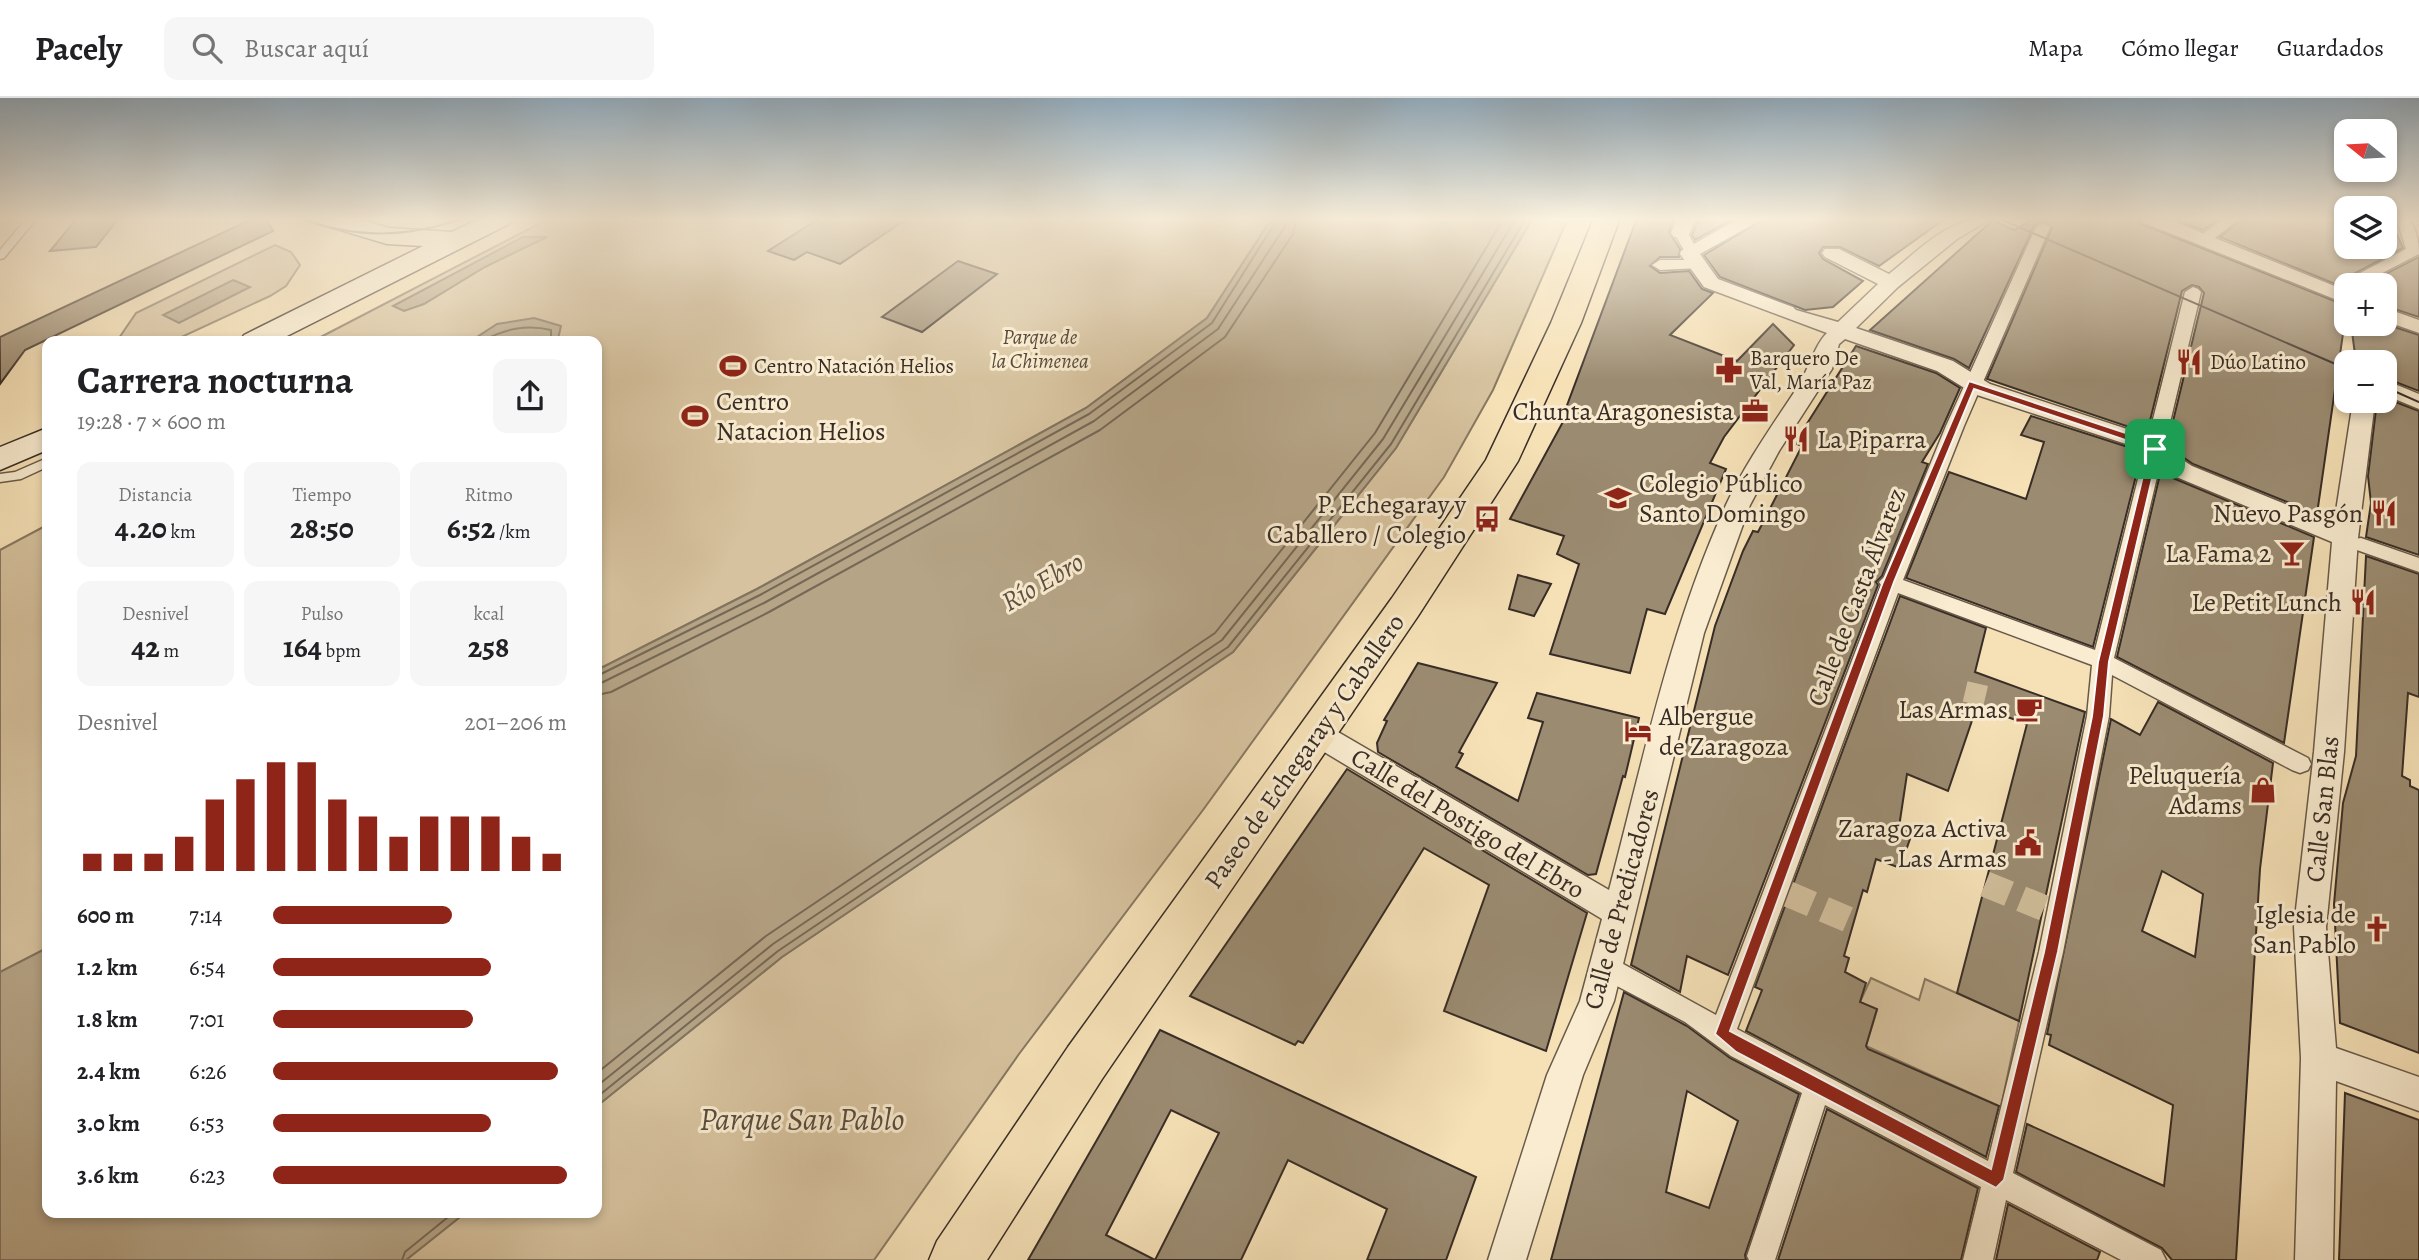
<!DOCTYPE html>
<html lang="es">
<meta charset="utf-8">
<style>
:root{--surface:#fff;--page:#f6f6f6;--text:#202124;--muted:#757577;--line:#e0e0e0;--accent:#8f2418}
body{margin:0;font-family:Alegreya,serif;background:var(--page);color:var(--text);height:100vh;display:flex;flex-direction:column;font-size:26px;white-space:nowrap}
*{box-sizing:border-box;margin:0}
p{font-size:23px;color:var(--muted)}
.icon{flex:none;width:38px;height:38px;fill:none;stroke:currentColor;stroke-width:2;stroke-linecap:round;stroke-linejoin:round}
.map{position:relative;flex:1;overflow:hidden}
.panel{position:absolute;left:42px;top:238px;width:560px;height:882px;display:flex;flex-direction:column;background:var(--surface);border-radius:14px;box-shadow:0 4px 10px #0003}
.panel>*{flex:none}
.needle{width:46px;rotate:288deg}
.fabs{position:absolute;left:2334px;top:21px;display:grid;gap:14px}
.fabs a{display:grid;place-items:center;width:63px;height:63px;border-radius:14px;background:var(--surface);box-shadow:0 4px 10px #0003;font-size:35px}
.pin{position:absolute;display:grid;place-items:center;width:60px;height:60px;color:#fff;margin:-30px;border-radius:14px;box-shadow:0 4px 10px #0006}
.round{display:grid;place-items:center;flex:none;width:74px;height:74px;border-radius:14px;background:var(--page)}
.headline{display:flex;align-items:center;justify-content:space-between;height:119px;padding:0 35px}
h1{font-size:38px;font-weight:700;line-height:52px}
.metrics{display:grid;grid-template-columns:repeat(3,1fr);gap:10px;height:119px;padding:7px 35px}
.metrics div{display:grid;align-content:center;border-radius:14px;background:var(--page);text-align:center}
.metrics b{font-size:30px;font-weight:700}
.metrics small{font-size:19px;font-weight:400}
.metrics p{font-size:19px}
.chart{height:196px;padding:14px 35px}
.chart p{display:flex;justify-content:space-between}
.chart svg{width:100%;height:126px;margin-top:7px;stroke:var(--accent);stroke-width:6}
ul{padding:0 35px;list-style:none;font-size:23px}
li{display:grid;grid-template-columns:112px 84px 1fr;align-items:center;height:52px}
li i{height:18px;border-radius:9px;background:var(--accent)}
header{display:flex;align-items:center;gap:42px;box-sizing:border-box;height:98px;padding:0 35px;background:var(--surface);border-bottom:2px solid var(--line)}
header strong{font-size:33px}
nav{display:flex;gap:38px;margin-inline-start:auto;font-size:24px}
.search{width:490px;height:63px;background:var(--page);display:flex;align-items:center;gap:18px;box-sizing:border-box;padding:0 24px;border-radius:14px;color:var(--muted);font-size:26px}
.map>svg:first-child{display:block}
</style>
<header>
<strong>Pacely</strong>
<div class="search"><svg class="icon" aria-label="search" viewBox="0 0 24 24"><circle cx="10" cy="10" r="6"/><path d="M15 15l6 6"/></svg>Buscar aquí</div>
<nav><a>Mapa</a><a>Cómo llegar</a><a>Guardados</a></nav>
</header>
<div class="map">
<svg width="2419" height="1162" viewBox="0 0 2419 1162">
<rect width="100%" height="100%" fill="#f6e1b7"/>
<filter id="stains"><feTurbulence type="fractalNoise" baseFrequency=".00286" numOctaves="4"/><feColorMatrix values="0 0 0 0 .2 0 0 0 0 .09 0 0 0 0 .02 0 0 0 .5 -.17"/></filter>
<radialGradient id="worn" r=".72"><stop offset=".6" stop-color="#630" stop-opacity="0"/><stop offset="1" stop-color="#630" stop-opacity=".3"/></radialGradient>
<g fill="#d6c29e" stroke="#877862" stroke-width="2">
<path d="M550,120H1272L1207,220L1086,310L757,491L597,572V243H313Z"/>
<path d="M1533,120H1568L1493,292L1444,379L1203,712L1019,956L874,1162H406L465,1115H597V1008L782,859L1233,554L1396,350Z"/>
<path d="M275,147L291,154L300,167L286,188L270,198L173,243H117L136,215Z"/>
<path d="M47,427V850L0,874V452Z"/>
<path d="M1871,880L1919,902L1925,881L2019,923L2001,1009L1866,948L1877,912L1860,904Z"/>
</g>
<g fill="#b5a486" stroke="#837460" stroke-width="2">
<path d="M1272,120H1533L1396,350L1233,554L782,859L597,1008V572L757,491L1086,310L1207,220Z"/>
<path d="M523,139H547L485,169L424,206L404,213L393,208Z"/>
<path d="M233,182L250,189L179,225L163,217Z"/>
<path d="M534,220L561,228L558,241L471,243L497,226Z"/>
<path d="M47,850V1115H465L406,1162H0V874Z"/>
</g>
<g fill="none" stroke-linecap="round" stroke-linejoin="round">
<g stroke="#766856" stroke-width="2">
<path d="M482,243C505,231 526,226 551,232V243"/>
<path d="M597,578L760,497L1089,316L1212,225L1278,120"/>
<path d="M597,587L764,505L1094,323L1218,231L1284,130L1287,120"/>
<path d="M597,597L611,594L769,514L1100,332L1225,239L1293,136L1297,120"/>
<path d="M597,975L766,838L1215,535L1375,335L1504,120"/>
<path d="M597,988L773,846L1222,542L1383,341L1516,120"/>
<path d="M597,999L778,853L1228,549L1391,346L1526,120"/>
<path d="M402,1162L405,1154L453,1115"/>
</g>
</g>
<g fill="#9b8b71" stroke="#382d26" stroke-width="2" fill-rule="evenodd">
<path d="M77,120H119L96,149L50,153Z"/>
<path d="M254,120H266L273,133L25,252L0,286V239Z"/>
<path d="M820,120H908L840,166L807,154L794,162L768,153Z"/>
<path d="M1637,120H1674L1669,134L1680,151L1679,159H1660L1650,168L1660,175L1689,173L1702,191L1713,195L1670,237L1737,263L1773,226L1794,247L1724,339L1710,365L1726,371L1665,516L1647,511L1630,575L1550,556L1579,466L1557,456L1564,438L1510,421L1570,311L1566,310Z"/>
<path d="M1699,120H1735L1695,142L1692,137Z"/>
<path d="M1766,120H1946L1879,168L1840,149H1823L1819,155L1823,161L1863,183L1833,209L1805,212L1720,179L1704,157Z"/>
<path d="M2035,120H2136L2141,126L2347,208L2317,416L2193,366L2167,348L2204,195L2199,189L2192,187L2182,193L2147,335L1987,281L2052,130L2044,123L2034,128L1969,270L1954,261L1870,232L1993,122L2014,132Z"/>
<path d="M2171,120H2221L2203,132Z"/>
<path d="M2243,120H2347V149H2385V120H2390L2403,150L2342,182L2340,188L2220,139Z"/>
<path d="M2419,159V219L2385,208V187H2364Z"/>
<path d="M958,163L997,176L922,234L882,219Z"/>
<path d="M2351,226H2385L2419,237V293L2385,280V264H2356Z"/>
<path d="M1856,248L1936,275L1960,290L1940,335L1922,364L1928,366L1882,478L1876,484L1878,487L1728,877L1687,858L1680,894L1631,867L1715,528L1743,453L1753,433L1758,434L1802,348L1797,346L1803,332Z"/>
<path d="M2385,300L2419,313V457L2366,439L2371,405L2368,378L2377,303H2385Z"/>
<path d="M2031,318L2128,349L2141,358L2093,549L1906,480L1949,374L2026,401L2044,344L2021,337Z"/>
<path d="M2161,372L2173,380L2314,439L2284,645L2117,559Z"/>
<path d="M2366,458L2419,476V599L2408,595L2402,678L2410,682V688L2419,692V955L2340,925L2334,806L2343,705L2356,658Z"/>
<path d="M1518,477L1551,486L1534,518L1509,511Z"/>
<path d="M1900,498L1986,530L1975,574L2085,614L2019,923L1957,895L2027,626L1977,608L1948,693L1907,676L1899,729L1912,735L1900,770L1876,761L1867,794L1863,792L1844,858L1849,860L1845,874L1866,885L1860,904L1877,911L1866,948L1868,951L1999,1008L1986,1059L1746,933L1762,892L1755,889Z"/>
<path d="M1418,565L1497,585L1459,654L1463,656L1456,669L1518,703L1543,624L1528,620L1537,595L1639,620L1625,679L1623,678L1596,776L1588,777L1378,654L1377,645L1387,623L1384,622Z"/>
<path d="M2158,604L2273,665L2260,771L2236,1162H2172L2162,1150L2016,1074L2027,1026L2164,1088L2173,1007L2049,947L2051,937L2047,936L2111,621L2140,637ZM2162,773L2203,796L2195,859L2142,833Z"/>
<path d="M1347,671L1587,815L1546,953L1444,913L1489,787L1424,750L1303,945L1298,943L1295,947L1190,898Z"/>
<path d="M1624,894L1687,928L1730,960L1799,996L1745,1157L1746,1162H1551ZM1687,993L1738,1023L1709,1110L1666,1094Z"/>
<path d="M1160,932L1476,1079L1446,1162H1367L1387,1111L1288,1062L1241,1162H1155L1219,1035L1171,1012L1106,1137L1155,1162H1028Z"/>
<path d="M2345,995L2419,1022V1162H2339Z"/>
<path d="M1827,1011L1978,1090L1961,1162H1778Z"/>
<path d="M2008,1106L2100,1154L2097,1162H1996Z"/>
</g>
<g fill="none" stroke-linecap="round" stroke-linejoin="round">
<path stroke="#d0bd9a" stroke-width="21" stroke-dasharray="21 10" stroke-linecap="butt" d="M1973,606L1980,576"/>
<g stroke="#d0bd9a" stroke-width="26" stroke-dasharray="26 13" stroke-linecap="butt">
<path d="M1985,786L2044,810"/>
<path d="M1788,796L1854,824"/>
</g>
<g stroke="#685a4a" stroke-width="3">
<g id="service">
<path d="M27,120H37L4,160L0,161V152Z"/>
<path d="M47,360V369L21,381L0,384V376L15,374Z"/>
</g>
</g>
<g stroke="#685a4a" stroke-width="3">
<g id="pedestrian">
<path d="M2225,120H2241L2208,145H2198V139Z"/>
<path d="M2393,120H2408C2416,130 2419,143 2419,156L2359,187L2343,190V184L2406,151L2399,128Z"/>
<path d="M2043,125L2050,129L1964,328L1903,482L2095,552L2185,194L2193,189L2198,191L2201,194L2114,560L2308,660L2311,666L2308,672L2300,675L2292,672L2112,577L2109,618L2063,854L2013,1075L2161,1152L2166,1162H2121L2006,1102L1993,1162H1963L1981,1089L1825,1007L1775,1162H1749L1747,1158L1802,995L1731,958L1685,924L1598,878L1594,870L1598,862L1607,859L1616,862L1716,917L1881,487L1879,484L1884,479L1946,328L2036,129ZM1898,495L2092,567L2087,618L2039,854L1988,1063L1737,931Z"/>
<path d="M1681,131L1686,132L1698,153L1696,156H1686L1674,135Z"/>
<path d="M1695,162L1700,164V170L1660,172L1652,167L1660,162Z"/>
<path d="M2361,440L2419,460V474L2354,451L2351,446L2354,441Z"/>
</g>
</g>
<g stroke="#685a4a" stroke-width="3">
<g id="minor">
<path d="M1677,120H1696L1688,139H1674L1671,135Z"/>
<path d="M1740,120H1764L1700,156L1718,181L1793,209L1796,212L1838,224L1878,186L1825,159L1822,155L1825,151H1839L1889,176C1923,149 1947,120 1992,120L1957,141L1898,189L1856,230L1953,263L1990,286L2145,337L2192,368L2334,426L2353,303H2375L2358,440L2344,654L2326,829L2336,950L2419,979V1013L2336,983L2333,1162H2295L2301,960L2294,829L2314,654L2332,444L2174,378L2129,347L1974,296L1937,273L1845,241L1839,246L1832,271L1779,353L1750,407L1704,535L1614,903L1583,977L1526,1162H1488L1547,977L1580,903L1602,821L1306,643L1301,635L1306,627L1316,624L1326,627L1609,792C1643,663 1670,529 1726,407C1745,366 1772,328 1797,290C1808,273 1815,246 1827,235L1704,189L1680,156L1681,153Z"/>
<path d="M2139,120H2165L2347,193V206L2142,124Z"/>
<path d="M2385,210L2419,222V235L2385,223Z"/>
<path d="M2385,282L2419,296V311L2385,297Z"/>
</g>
</g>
<g stroke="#382d26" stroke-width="3">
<g id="secondary">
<path d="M316,120H356L389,130L452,134L480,120H513L509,126L277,243H240L244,237L423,148L387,146L320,126Z"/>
<path d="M47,330V352L0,372V349Z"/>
</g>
</g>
<g stroke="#382d26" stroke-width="3">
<path id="primary" d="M1594,120H1620L1581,225L1518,363L1418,518L1102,981L987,1162H929L937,1143L1068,949L1392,500L1486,362L1551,225Z"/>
</g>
<use href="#service" fill="#f9ecd0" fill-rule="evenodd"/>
<use href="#pedestrian" fill="#f9ecd0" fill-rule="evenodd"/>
<use href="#minor" fill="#f9ecd0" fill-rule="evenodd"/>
<use href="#secondary" fill="#f9ecd0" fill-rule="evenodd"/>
<use href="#primary" fill="#f6e1b7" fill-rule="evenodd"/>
<g stroke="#382d26" stroke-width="2">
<path d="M299,120C356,141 407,140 464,120"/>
<path d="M1998,120L2347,271"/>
<path d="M2385,289L2419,304"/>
</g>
</g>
<linearGradient id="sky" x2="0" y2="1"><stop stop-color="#93aec1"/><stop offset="0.43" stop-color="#fbf2df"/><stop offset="1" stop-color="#fbf2df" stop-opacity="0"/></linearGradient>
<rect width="2419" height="282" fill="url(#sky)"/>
<path fill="#8f2418" stroke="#fff" stroke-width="2" fill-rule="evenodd" d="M1969,283L2141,340L2159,351L2109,564L2104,618L2058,854L2004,1082L1996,1090L1736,954L1715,936L1883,484ZM1974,291L2134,345L2149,353L2098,564L2092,618L2044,854L1991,1071L1730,933L1894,484Z"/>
<defs>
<g id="restaurant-bare" transform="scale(2.1)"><path d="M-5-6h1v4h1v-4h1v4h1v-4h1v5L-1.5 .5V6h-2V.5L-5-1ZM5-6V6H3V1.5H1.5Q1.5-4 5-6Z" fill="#8f2418" stroke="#f9ecd0" stroke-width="2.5" paint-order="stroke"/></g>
<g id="stadium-bare" transform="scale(2.1)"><path d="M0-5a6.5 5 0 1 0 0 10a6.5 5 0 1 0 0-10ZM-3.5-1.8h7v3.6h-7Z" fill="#8f2418" stroke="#f9ecd0" stroke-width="2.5" paint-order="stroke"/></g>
<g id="pharmacy-bare" transform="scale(2.1)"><path d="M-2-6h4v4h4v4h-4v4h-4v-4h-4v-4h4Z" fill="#8f2418" stroke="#f9ecd0" stroke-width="2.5" paint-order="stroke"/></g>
<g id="office-bare" transform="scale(2.1)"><path d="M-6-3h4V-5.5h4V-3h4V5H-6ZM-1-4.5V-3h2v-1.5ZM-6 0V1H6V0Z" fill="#8f2418" stroke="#f9ecd0" stroke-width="2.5" paint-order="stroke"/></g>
<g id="school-bare" transform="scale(2.1)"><path d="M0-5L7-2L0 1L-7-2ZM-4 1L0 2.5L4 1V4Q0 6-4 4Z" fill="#8f2418" stroke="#f9ecd0" stroke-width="2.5" paint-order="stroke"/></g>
<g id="bus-bare" transform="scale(2.1)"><path d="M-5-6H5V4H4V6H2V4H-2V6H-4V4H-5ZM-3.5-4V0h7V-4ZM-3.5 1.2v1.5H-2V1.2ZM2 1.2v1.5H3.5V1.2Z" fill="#8f2418" stroke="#f9ecd0" stroke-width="2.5" paint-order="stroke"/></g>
<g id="bar-bare" transform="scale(2.1)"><path d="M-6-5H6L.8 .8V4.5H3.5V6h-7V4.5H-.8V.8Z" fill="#8f2418" stroke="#f9ecd0" stroke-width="2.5" paint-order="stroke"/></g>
<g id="cafe-bare" transform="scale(2.1)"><path d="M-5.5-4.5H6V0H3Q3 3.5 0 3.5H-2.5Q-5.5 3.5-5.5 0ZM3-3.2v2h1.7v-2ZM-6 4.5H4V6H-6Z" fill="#8f2418" stroke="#f9ecd0" stroke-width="2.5" paint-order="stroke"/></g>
<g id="hotel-bare" transform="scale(2.1)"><path d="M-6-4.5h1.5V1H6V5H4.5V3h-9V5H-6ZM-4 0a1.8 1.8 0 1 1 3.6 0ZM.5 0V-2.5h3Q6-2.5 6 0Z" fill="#8f2418" stroke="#f9ecd0" stroke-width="2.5" paint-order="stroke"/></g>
<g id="shop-bare" transform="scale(2.1)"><path d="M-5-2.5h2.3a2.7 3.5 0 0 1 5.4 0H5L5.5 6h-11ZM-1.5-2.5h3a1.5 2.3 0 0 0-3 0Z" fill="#8f2418" stroke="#f9ecd0" stroke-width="2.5" paint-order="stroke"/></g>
<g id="civic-bare" transform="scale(2.1)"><path d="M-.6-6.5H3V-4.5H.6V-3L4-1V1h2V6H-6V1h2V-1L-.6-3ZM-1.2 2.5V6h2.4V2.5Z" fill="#8f2418" stroke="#f9ecd0" stroke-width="2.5" paint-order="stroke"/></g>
<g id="church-bare" transform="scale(2.1)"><path d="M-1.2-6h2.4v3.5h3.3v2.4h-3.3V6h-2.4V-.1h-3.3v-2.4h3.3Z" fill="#8f2418" stroke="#f9ecd0" stroke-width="2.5" paint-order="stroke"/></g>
</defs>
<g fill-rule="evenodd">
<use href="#restaurant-bare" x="2189" y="264"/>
<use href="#stadium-bare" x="733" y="268"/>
<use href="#pharmacy-bare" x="1729" y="272"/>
<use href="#office-bare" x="1755" y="313"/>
<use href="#stadium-bare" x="695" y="318"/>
<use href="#restaurant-bare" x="1796" y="341"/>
<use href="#school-bare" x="1618" y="400"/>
<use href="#restaurant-bare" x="2384" y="415"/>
<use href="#bus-bare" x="1487" y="421"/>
<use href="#bar-bare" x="2292" y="455"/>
<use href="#restaurant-bare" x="2363" y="504"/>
<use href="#cafe-bare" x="2029" y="611"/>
<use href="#hotel-bare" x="1638" y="633"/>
<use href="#shop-bare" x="2263" y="692"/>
<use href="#civic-bare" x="2028" y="745"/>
<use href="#church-bare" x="2377" y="831"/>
</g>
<g text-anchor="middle" stroke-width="6" stroke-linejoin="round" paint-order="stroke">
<g font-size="21" font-style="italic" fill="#584b3e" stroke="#f9ecd0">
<text x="1040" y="246">Parque de<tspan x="1040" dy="24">la Chimenea</tspan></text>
</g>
<g font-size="21" fill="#382d26" stroke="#f9ecd0" text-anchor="start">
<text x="1750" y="267">Barquero De<tspan x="1750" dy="24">Val, María Paz</tspan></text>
<text x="2210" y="271">Dúo Latino</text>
<text x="754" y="275">Centro Natación Helios</text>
</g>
<g font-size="26" fill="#382d26" stroke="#f9ecd0" text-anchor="end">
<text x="716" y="312" text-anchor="start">Centro<tspan x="716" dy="30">Natacion Helios</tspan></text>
<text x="1734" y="322">Chunta Aragonesista</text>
<text x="1817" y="350" text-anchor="start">La Piparra</text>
<text x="1639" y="394" text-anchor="start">Colegio Público<tspan x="1639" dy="30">Santo Domingo</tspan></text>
<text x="1466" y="415">P. Echegaray y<tspan x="1466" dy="30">Caballero / Colegio</tspan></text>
<text x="2363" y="424">Nuevo Pasgón</text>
<text x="2271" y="464">La Fama 2</text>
<text x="2342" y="513">Le Petit Lunch</text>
<text x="2008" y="620">Las Armas</text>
<text x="1659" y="627" text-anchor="start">Albergue<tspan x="1659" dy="30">de Zaragoza</tspan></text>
<text x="2242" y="686">Peluquería<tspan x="2242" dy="30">Adams</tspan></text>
<text x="2007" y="739">Zaragoza Activa<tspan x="2007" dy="30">- Las Armas</tspan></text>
<text x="2356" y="825">Iglesia de<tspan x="2356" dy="30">San Pablo</tspan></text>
</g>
<g font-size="26" fill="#382d26" stroke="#f9ecd0">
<text transform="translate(1856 499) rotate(-69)" y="9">Calle de Casta Álvarez</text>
<text transform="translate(1304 653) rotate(-55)" y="9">Paseo de Echegaray y Caballero</text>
<text transform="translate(2322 711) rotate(-84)" y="9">Calle San Blas</text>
<text transform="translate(1468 725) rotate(31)" y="9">Calle del Postigo del Ebro</text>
<text transform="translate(1621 801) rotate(-75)" y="9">Calle de Predicadores</text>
</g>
<g font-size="28" font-style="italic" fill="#5e5143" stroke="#f9ecd0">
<text transform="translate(1042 483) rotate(-30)" y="10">Río Ebro</text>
</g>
<g font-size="32" font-style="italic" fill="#584b3e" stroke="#f9ecd0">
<text x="802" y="1032">Parque San Pablo</text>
</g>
</g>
<rect width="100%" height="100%" filter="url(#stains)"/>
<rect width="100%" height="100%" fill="url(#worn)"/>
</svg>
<div class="fabs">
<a><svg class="needle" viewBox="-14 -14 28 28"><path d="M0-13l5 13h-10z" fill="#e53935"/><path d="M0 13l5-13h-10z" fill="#757577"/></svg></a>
<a><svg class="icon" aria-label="layers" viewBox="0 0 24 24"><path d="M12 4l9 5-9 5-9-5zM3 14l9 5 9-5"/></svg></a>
<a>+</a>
<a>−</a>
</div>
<div class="pin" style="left:2155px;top:351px;background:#1e9e55"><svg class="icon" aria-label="arrive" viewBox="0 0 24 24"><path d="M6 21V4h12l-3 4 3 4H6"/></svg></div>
<section class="panel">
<div class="headline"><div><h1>Carrera nocturna</h1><p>19:28 · 7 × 600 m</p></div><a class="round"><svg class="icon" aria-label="share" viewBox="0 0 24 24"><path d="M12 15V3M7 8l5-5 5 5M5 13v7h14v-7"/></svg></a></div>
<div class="metrics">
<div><p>Distancia</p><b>4.20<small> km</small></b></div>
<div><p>Tiempo</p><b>28:50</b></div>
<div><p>Ritmo</p><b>6:52<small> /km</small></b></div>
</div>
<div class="metrics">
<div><p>Desnivel</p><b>42<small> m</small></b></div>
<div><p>Pulso</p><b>164<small> bpm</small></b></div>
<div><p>kcal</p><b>258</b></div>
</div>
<div class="chart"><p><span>Desnivel</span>201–206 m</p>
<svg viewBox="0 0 160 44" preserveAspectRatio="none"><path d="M5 44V38M15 44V38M25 44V38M35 44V32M45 44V19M55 44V12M65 44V6M75 44V6M85 44V19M95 44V25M105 44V32M115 44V25M125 44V25M135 44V25M145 44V32M155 44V38"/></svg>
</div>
<ul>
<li><b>600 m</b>7:14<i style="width:61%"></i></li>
<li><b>1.2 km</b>6:54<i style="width:74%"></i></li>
<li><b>1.8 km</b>7:01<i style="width:68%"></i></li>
<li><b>2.4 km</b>6:26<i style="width:97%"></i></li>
<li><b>3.0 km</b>6:53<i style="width:74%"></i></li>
<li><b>3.6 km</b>6:23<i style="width:100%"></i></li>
</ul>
</section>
</div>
